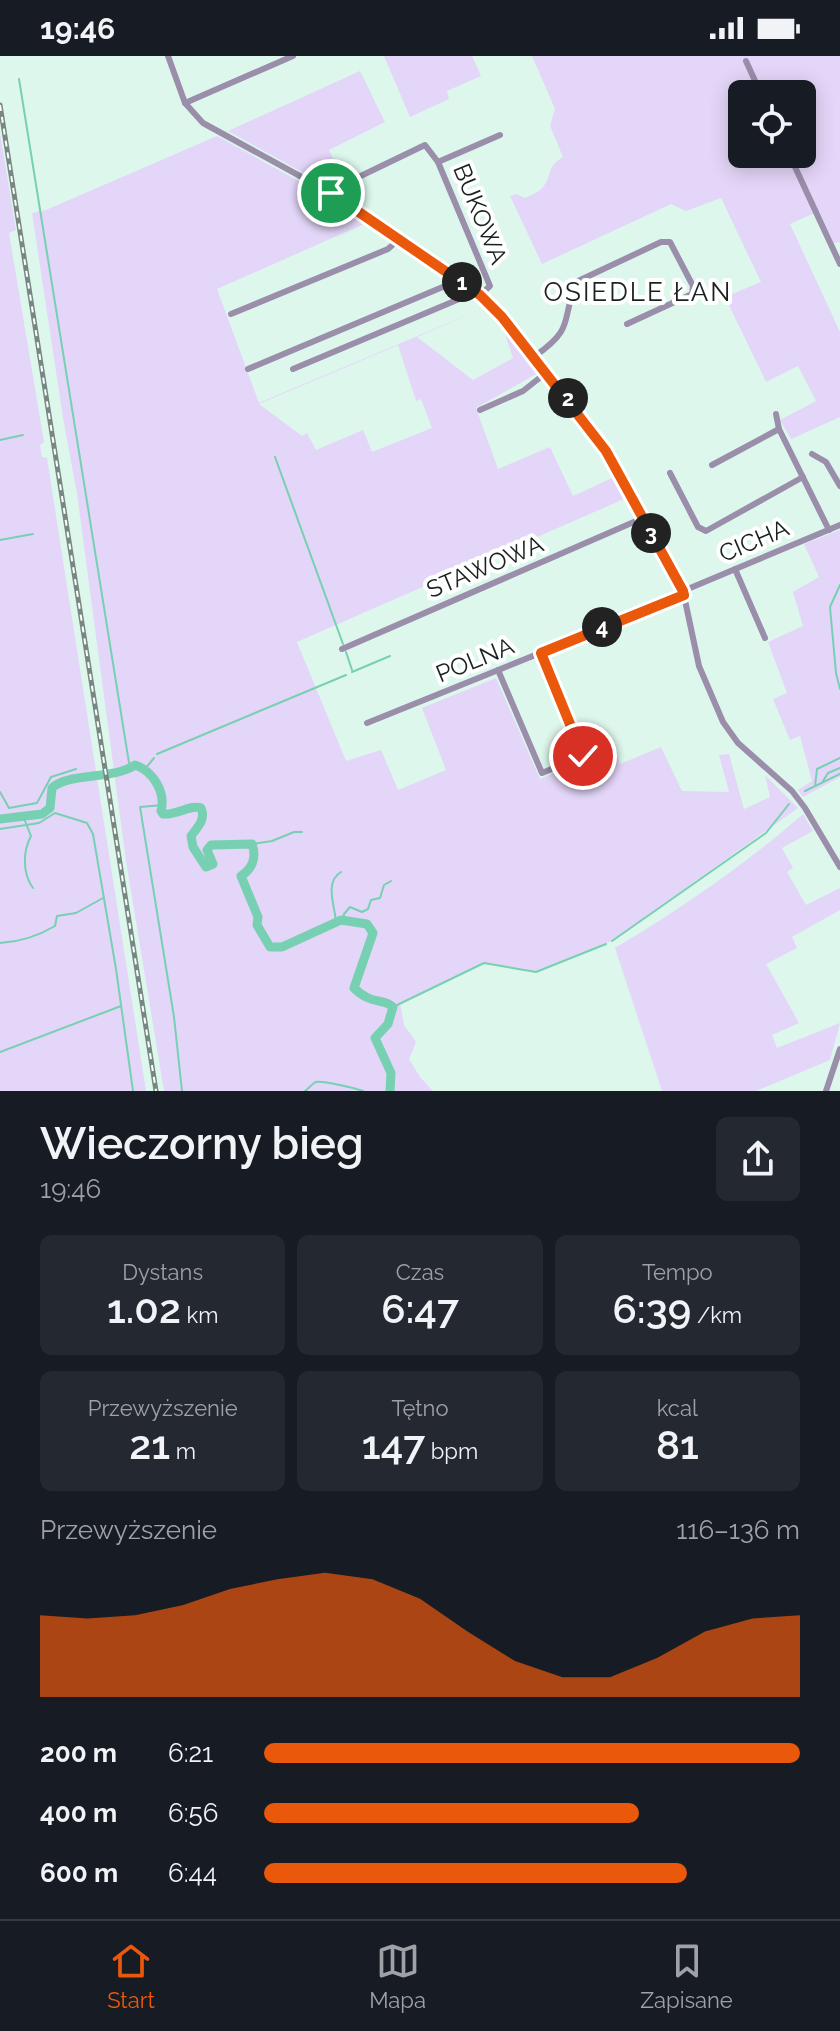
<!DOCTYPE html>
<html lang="pl">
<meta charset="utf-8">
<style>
:root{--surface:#171b24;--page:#242831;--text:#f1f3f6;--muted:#9ea1a6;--line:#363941;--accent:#ea580c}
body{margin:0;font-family:Raleway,sans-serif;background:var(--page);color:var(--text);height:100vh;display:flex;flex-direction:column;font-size:30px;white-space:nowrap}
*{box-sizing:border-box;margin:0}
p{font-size:26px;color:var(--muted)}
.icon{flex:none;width:44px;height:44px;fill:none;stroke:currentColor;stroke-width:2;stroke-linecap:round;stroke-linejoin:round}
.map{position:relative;height:1035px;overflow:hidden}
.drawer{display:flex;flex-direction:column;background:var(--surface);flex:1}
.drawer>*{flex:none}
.controls{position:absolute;left:728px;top:24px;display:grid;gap:16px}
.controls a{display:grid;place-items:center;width:88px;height:88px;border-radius:12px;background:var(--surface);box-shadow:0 4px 20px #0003;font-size:40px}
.pin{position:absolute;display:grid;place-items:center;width:68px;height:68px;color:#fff;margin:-34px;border:4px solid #fff;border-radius:50%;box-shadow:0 2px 8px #0007}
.km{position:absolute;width:40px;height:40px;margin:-20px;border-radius:50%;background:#222;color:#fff;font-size:22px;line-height:40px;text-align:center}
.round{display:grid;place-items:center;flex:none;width:84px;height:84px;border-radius:12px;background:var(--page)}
.headline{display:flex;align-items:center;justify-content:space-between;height:136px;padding:0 40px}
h1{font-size:44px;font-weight:600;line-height:60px}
.figures{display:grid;grid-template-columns:repeat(3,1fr);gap:12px;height:136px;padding:8px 40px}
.figures div{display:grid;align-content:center;border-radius:12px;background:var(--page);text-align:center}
.figures b{font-size:40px;font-weight:600}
.figures small{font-size:22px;font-weight:400}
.figures p{font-size:22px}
.chart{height:224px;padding:16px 40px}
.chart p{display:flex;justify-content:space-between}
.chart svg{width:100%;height:144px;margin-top:8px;fill:var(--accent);opacity:.7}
ul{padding:0 40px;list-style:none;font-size:26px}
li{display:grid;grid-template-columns:128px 96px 1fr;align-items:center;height:60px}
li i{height:20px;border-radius:10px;background:var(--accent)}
.status{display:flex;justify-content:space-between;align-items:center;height:56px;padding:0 40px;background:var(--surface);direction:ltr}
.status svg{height:22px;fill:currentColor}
.dock{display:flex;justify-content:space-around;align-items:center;height:112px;border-top:2px solid var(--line);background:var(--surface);font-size:22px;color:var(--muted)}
.dock a{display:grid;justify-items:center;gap:4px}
.dock .current{color:var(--accent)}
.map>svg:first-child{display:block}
</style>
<div class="status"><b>19:46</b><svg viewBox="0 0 49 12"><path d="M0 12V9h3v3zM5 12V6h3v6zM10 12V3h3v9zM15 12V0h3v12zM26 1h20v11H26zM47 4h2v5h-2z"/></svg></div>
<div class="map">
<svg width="840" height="1035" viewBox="0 0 840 1035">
<rect width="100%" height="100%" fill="#ddf7ed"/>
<g fill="#e4d6f8" fill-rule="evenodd">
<path d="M384,0H472L481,20L447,35L449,43L410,61Z"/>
<path d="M532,0H840V186L834,187L819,155L790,168L840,276V361L791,383L780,364L816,345L798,310L766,326L725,241L761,226L721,142L686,155L671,148L542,208L510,140L516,138L525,142C531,139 540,136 544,130C553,116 546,112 563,101L550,70L555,53ZM742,38H802V98H742Z"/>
<path d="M360,15L385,66L329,94L342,125L331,132L228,75Z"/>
<path d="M0,77L16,174L9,177L44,386L40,389L42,401L47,402L146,1035H0Z"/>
<path d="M217,80L324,139L364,168L217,233L259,347L486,251L417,281L473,324L513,302L503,272L538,317L476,352L498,413L550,391L573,440L612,422L624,443L297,586L346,705L381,694L398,734L446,714L422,652L496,622L540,723L614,692L620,708L661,691L682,735L729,736L719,699L729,698L744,753L770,741L765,719L798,752L612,885L536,916L484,907L400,947L404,969L416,986L409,1003L420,1021L433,1035H164L126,805L77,438L63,362L32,157L46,154ZM398,289L416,345L421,343L432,372L372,396L363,374L316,394L307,377L302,380L259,348Z"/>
<path d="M840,474V721L803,741L798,734L812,725L800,680L790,684L773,643L787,637L768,586L803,570L793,536L819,521L804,488Z"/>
<path d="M803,758L813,775L782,792L793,812L787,816L806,849L840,832V854L792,881L797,892L766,908L799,967L772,979L777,992L840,967L830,1004L756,1035H662L615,892C680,853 746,808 803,758Z"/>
</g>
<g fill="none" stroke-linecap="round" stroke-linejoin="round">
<g stroke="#77d0b2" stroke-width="2">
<path d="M19,23L130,713"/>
<path d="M0,384L23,379"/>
<path d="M275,401L343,588"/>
<path d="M0,484L33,478"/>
<path d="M840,529L830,551L836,617L840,633"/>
<path d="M346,596L352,614"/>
<path d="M352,616L390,600"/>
<path d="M157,698L346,619"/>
<path d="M145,713L154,702"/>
<path d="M823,725L828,717L840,712"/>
<path d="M815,730L817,713L840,702"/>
<path d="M805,735L840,718"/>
<path d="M0,736L9,752L37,747L51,721L76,713"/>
<path d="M163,749L140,751L174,961L182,1035"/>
<path d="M23,760L31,780C23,795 22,817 33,832"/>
<path d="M0,773L39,767L55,757L87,767L93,778L116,913L133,1035"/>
<path d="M252,788L272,785L294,776H302"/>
<path d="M343,865L344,858L350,851L362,856L368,853L371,844L380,842L384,829L391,825"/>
<path d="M336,866C335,850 324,826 341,816"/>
<path d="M612,885L766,777L789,748"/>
<path d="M0,887C19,886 38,880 55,870L57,860L76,857L103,842"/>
<path d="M393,951L484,907L536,916L606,888"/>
<path d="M0,996L121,950"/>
<path d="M305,1035C307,1034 314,1026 316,1026C321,1024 358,1033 363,1035"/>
</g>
<path stroke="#77d0b2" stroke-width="9" d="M0,763L42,758L50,752L52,732C69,716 113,724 135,709C153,715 166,736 161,755L163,758C179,759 190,748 201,752C206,763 198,771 191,780L193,791L206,811L213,808L207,794L211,789L252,788C257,802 252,813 241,820L258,861L257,869L270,891H282L341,864L367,868L373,877L354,932C371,949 383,942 393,951L388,968L375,982L391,1017L390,1035"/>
<g stroke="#9a8eab" stroke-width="6">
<path d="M168,0L185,47L203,67L331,137L480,239L535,300L606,395L683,535L699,610L723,666L738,687L792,735L805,752L840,811"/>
<path d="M746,5L761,38"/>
<path d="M185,47L293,0"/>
<path d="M789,98L840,208"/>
<path d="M331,137L342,129L425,89L438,106"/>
<path d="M480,239L490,230L438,106L500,79"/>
<path d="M231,258L388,193L399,183"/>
<path d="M535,300C578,270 559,263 578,225L661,186H670L693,230L692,238L627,268"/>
<path d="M248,313L445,230L453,220"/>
<path d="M293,313L464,241L472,234"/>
<path d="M480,354L523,335L547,316"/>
<path d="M776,358L779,373L829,474"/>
<path d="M812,398L826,406L840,430"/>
<path d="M712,409L779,373"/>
<path d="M670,417L698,471L706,475L803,421"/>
<path d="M735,513L765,582"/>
<path d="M683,535L840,469"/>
<path d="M342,593L643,462"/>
<path d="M498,614L542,717L583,700L541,597"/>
<path d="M367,667L684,539"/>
<path d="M826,1035L840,993"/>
</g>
<g stroke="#778882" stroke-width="5">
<path id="rail" d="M0,49L156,1035"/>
</g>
<use href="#rail" stroke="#fff" stroke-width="2" stroke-dasharray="6" stroke-linecap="butt"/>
</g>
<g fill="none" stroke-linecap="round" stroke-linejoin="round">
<g stroke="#fff" stroke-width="16">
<path id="route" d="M331,137L480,239L502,261L606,395L683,535L684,539L541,597L583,700"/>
</g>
<use href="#route" stroke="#ea580c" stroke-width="10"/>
</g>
<g text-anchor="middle" stroke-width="8" stroke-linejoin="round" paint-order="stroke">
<g font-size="24" fill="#18211e" stroke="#fff">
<text transform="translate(480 158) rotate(68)" y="8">BUKOWA</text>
<text transform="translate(754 485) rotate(-23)" y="8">CICHA</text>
<text transform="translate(485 511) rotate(-23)" y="8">STAWOWA</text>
<text transform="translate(475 604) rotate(-22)" y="8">POLNA</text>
</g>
<g font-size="26" letter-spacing="2" fill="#18211e" stroke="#fff">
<text x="638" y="245">OSIEDLE ŁAN</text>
</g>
</g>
</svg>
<div class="controls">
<a><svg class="icon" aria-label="locate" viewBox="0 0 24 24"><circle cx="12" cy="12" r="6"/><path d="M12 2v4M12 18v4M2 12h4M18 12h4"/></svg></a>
</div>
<div class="pin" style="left:331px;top:137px;background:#1e9e55"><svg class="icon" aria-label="arrive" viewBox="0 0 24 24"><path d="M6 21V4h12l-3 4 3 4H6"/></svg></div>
<div class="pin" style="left:583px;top:700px;background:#d93025"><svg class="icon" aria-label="check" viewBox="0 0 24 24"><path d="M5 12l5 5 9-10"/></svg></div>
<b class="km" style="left:462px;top:226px">1</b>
<b class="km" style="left:568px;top:342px">2</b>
<b class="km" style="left:651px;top:477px">3</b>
<b class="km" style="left:602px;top:571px">4</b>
</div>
<section class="drawer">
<div class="headline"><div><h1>Wieczorny bieg</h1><p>19:46</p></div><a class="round"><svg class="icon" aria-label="share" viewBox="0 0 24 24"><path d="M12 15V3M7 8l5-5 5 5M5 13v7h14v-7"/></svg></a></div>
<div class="figures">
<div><p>Dystans</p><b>1.02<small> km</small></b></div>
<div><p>Czas</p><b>6:47</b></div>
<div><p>Tempo</p><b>6:39<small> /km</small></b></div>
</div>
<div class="figures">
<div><p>Przewyższenie</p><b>21<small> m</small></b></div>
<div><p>Tętno</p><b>147<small> bpm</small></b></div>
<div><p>kcal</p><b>81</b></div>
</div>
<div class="chart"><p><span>Przewyższenie</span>116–136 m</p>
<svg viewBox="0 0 160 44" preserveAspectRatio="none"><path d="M0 44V19L10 20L20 19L30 16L40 11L50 8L60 6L70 8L80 14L90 24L100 33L110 38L120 38L130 32L140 24L150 20L160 19V44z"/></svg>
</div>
<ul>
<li><b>200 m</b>6:21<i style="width:100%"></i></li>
<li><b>400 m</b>6:56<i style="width:70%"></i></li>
<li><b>600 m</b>6:44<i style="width:79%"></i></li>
</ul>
</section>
<nav class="dock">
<a class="current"><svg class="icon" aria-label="home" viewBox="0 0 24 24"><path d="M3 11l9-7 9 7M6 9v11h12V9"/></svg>Start</a>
<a><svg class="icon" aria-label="map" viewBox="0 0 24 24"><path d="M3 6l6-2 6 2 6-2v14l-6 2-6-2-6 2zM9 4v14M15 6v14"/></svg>Mapa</a>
<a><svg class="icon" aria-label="saved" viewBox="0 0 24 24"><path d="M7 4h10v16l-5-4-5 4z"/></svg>Zapisane</a>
</nav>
